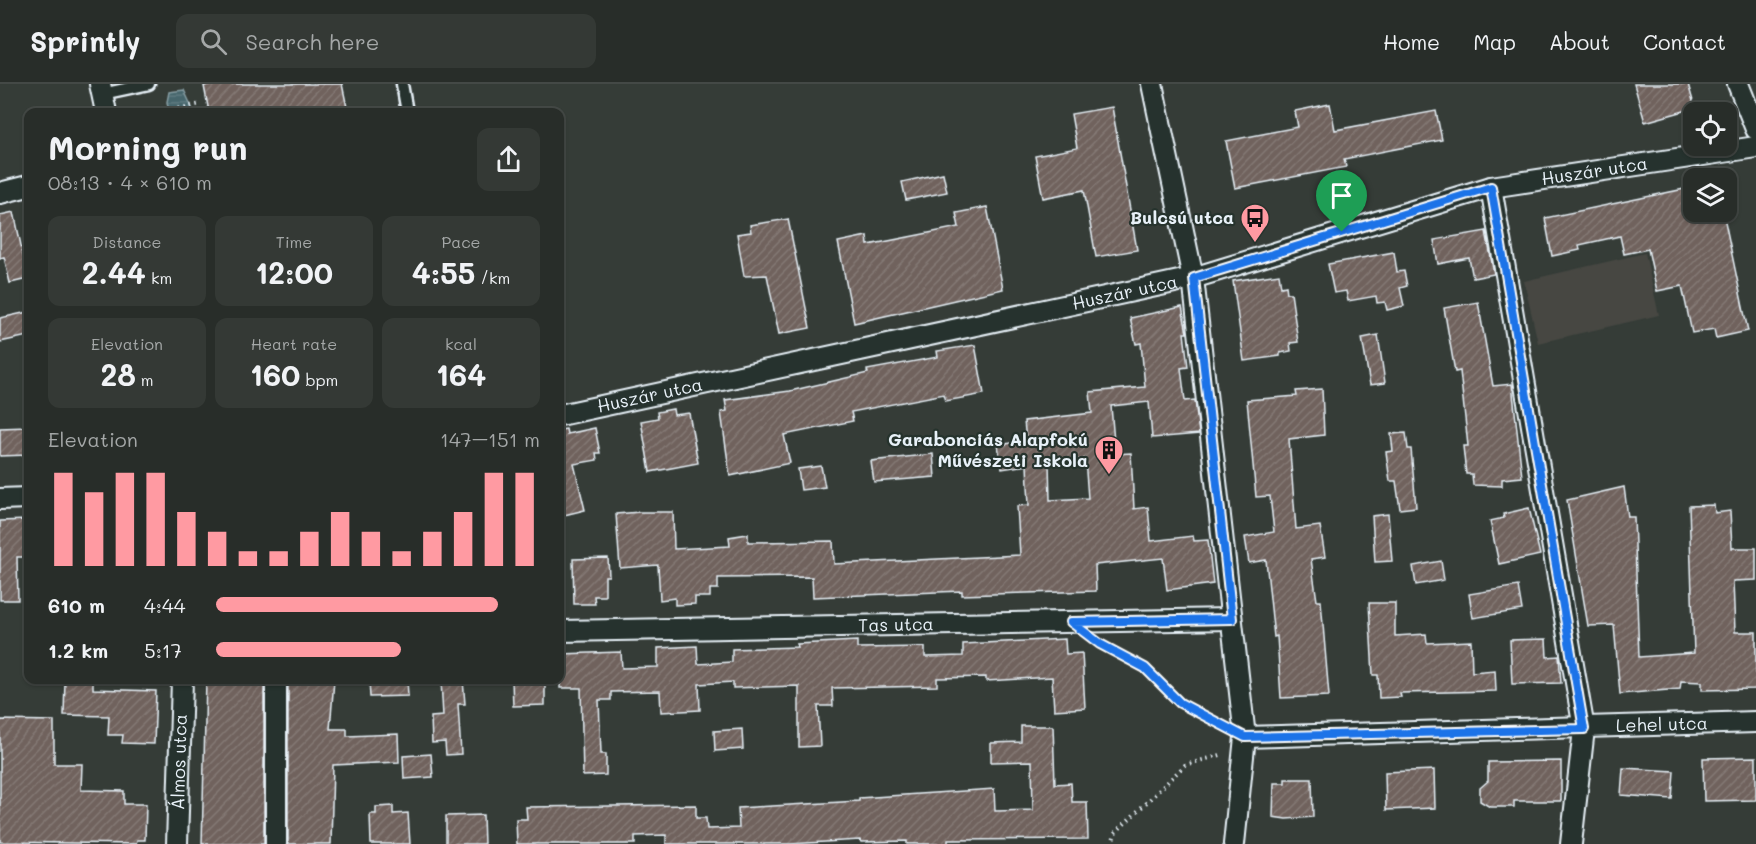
<!DOCTYPE html>
<meta charset="utf-8">
<style>
:root{--surface:#282d29;--page:#343935;--text:#f1f3f6;--muted:#a5a8a8;--line:#444946;--accent:#ff9aa2}
body{margin:0;font-family:Mali,sans-serif;background:var(--page);color:var(--text);height:100vh;display:flex;flex-direction:column;font-size:22px;white-space:nowrap}
*{box-sizing:border-box;margin:0}
p{font-size:20px;color:var(--muted)}
.icon{flex:none;width:33px;height:33px;fill:none;stroke:currentColor;stroke-width:2;stroke-linecap:round;stroke-linejoin:round}
.map{position:relative;flex:1;overflow:hidden}
.panel{position:absolute;left:24px;top:24px;width:540px;height:576px;display:flex;flex-direction:column;background:var(--surface);border-radius:12px;box-shadow:0 2px 4px #0004,0 0 0 2px var(--line)}
.panel>*{flex:none}
.fabs{position:absolute;left:1683px;top:18px;display:grid;gap:12px}
.fabs a{display:grid;place-items:center;width:54px;height:54px;border-radius:12px;background:var(--surface);box-shadow:0 2px 4px #0004,0 0 0 2px var(--line);font-size:30px}
.pin{position:absolute;display:grid;place-items:center;width:51px;height:51px;color:#fff;margin:-62px -26px;border-radius:50% 50% 50% 0;rotate:-45deg;box-shadow:0 0 6px #0007}
.pin .icon{rotate:45deg}
.round{display:grid;place-items:center;flex:none;width:63px;height:63px;border-radius:12px;background:var(--page)}
.head{display:flex;align-items:center;justify-content:space-between;height:102px;padding:0 24px}
h1{font-size:33px;font-weight:700;line-height:45px}
.metrics{display:grid;grid-template-columns:repeat(3,1fr);gap:9px;height:102px;padding:6px 24px}
.metrics div{display:grid;align-content:center;border-radius:12px;background:var(--page);text-align:center}
.metrics b{font-size:30px;font-weight:700}
.metrics small{font-size:16px;font-weight:400}
.metrics p{font-size:16px}
.chart{height:168px;padding:12px 24px}
.chart p{display:flex;justify-content:space-between}
.chart svg{width:100%;height:108px;margin-top:6px;stroke:var(--accent);stroke-width:6}
ul{padding:0 24px;list-style:none;font-size:20px}
li{display:grid;grid-template-columns:96px 72px 1fr;align-items:center;height:45px}
li i{height:15px;border-radius:8px;background:var(--accent)}
header{display:flex;align-items:center;gap:36px;box-sizing:border-box;height:84px;padding:0 30px;background:var(--surface);border-bottom:2px solid var(--line)}
header strong{font-size:28px}
nav{display:flex;gap:33px;margin-inline-start:auto;font-size:21px}
.search{width:420px;height:54px;background:var(--page);display:flex;align-items:center;gap:15px;box-sizing:border-box;padding:0 21px;border-radius:12px;color:var(--muted);font-size:22px}
.map>svg:first-child{display:block}
</style>
<header>
<strong>Sprintly</strong>
<div class="search"><svg class="icon" aria-label="search" viewBox="0 0 24 24"><circle cx="10" cy="10" r="6"/><path d="M15 15l6 6"/></svg>Search here</div>
<nav><a>Home</a><a>Map</a><a>About</a><a>Contact</a></nav>
</header>
<div class="map">
<svg width="1756" height="760" viewBox="0 0 1756 760">
<defs>
<pattern id="water-rules" width="6" height="5" patternUnits="userSpaceOnUse" patternTransform="scale(1.5)"><rect width="6" height="5" fill="#46666c"/><path d="M0 2.5h6" fill="none" stroke="#617c82"/></pattern>
<pattern id="building-hatch" width="6" height="6" patternUnits="userSpaceOnUse" patternTransform="scale(1.5)"><rect width="6" height="6" fill="#6f625d"/><path d="M-1 1l2-2M0 6l6-6M5 7l2-2" fill="none" stroke="#847975"/></pattern>
</defs>
<rect width="100%" height="100%" fill="#353c37"/>
<filter id="ink" filterUnits="userSpaceOnUse"><feTurbulence type="fractalNoise" baseFrequency=".0167" numOctaves="2"/><feDisplacementMap in="SourceGraphic" scale="12" xChannelSelector="R" yChannelSelector="G"/><feConvolveMatrix kernelMatrix="1 2 1 2 8 2 1 2 1" color-interpolation-filters="sRGB"/></filter>
<g filter="url(#ink)">
<path fill="#464742" d="M1645,169L1659,231L1538,259L1524,197Z"/>
<path fill="url(#water-rules)" stroke="#879ea4" stroke-width="1.5" d="M184,6L194,28H169L167,18L169,8Z"/>
<g fill="url(#building-hatch)" stroke="#e8f1f8" stroke-width="1.5" fill-rule="evenodd">
<path d="M213,0H342L348,28H209L204,2Z"/>
<path d="M1634,0H1688L1695,24L1645,38Z"/>
<path d="M1330,20L1335,46L1436,27L1442,56L1344,75L1346,83L1235,104L1226,57L1298,43L1295,27Z"/>
<path d="M1112,23L1137,166L1096,173L1084,106L1043,114L1035,72L1077,64L1071,30Z"/>
<path d="M943,89L947,108L906,116L902,98Z"/>
<path d="M1694,103V128H1723L1748,247L1716,254L1714,245L1692,249L1682,202L1657,207L1648,165L1624,170L1620,152L1579,161L1580,166L1552,172L1545,134Z"/>
<path d="M987,123L1003,205L854,239L838,158L867,152L868,161L959,143L956,129Z"/>
<path d="M14,128L28,195L10,199L4,173L0,174V131Z"/>
<path d="M788,135L810,244L779,250L767,191L744,192L737,150L751,148L750,141Z"/>
<path d="M1486,147L1494,190L1473,194L1469,174L1438,180L1434,156Z"/>
<path d="M1394,168L1397,188L1404,187L1407,202L1400,204L1404,222L1387,226L1385,218L1377,219L1376,212L1348,217L1346,207L1334,209L1328,180Z"/>
<path d="M1279,190L1281,203L1286,202L1287,209H1291L1298,258L1290,259L1291,267L1280,269V272L1244,277L1233,197Z"/>
<path d="M1478,218L1493,302L1512,300L1522,393L1502,395V402L1473,401L1472,390H1466L1463,362H1468L1460,287L1455,288L1444,224Z"/>
<path d="M1182,223L1187,249H1184L1188,283L1181,284L1185,317L1195,316L1199,350L1152,354L1149,318L1111,322L1115,370L1131,369L1134,425L1148,423L1151,457L1193,452L1194,457L1208,456L1213,500L1167,506L1163,474L1095,481L1096,507L962,511V507L813,513L812,493L718,494V505H710V513H695V520L675,521V514L660,516L658,481L620,484L616,430L640,428H673L674,465L730,462L729,453L748,450V458L833,457L834,480L1020,471L1017,422L1029,421L1027,381L1002,385L998,361L1026,357L1024,337L1092,329L1090,308L1145,303L1141,259L1136,260L1130,234ZM1085,375L1088,414L1050,416L1049,379Z"/>
<path d="M28,228V252L0,258V234Z"/>
<path d="M1378,251L1385,299L1370,301L1362,254Z"/>
<path d="M975,261L984,310L946,317L944,310L851,328L853,337L784,351L790,379L730,392L721,328L727,327L725,316L790,307L868,289L867,286L938,273L937,267Z"/>
<path d="M1322,305L1324,351L1289,355L1296,445L1320,442L1325,473L1311,475L1317,517H1321L1329,612L1281,614L1277,552L1274,553L1266,476L1249,479L1245,453L1274,448L1270,412L1256,413L1247,316L1297,312L1296,307Z"/>
<path d="M673,325L674,331L689,329L698,379L650,388L641,337L658,334L657,328Z"/>
<path d="M28,343V371L0,372V344Z"/>
<path d="M595,344L600,369H596L597,376L574,380L585,426L560,432V346L566,345L567,350Z"/>
<path d="M1406,349L1408,365H1411L1416,423L1400,425L1396,397H1390L1386,368L1393,367L1391,350Z"/>
<path d="M933,370L935,393L874,398L871,377Z"/>
<path d="M821,382L825,403L801,406L798,385Z"/>
<path d="M1624,403L1628,433H1634L1639,573L1694,569L1689,422L1714,421L1715,429L1730,427L1732,464H1756V496L1733,497L1735,548H1756V605L1702,606V598L1681,597L1680,605L1620,610L1614,541L1588,542L1567,416Z"/>
<path d="M1529,424L1540,471L1499,480L1490,437L1504,434L1503,430Z"/>
<path d="M1388,430L1392,477L1375,478L1372,432Z"/>
<path d="M28,436V473H17L18,516H0V437Z"/>
<path d="M608,474L609,492H605V512H594L595,520H574L573,475Z"/>
<path d="M1441,477L1444,496L1416,501L1413,482Z"/>
<path d="M1518,502L1522,526L1473,534L1469,510Z"/>
<path d="M1369,519H1395V552L1426,550L1427,559L1471,557L1472,588L1495,586L1496,607L1400,609L1401,613L1379,614L1378,591H1373Z"/>
<path d="M1065,555L1066,570L1082,569L1085,624L1054,626L1052,593L986,597V593L937,594V602L832,604L833,622H818L820,662L799,663V602L733,604V598L699,600L700,626L661,628L660,607L611,608V616H599L601,670H606V691L583,692L581,604H560V570L621,568L622,584L658,583V564L697,562L698,580L732,578V565L798,563L797,560L857,557V564L925,563V573L963,572V560Z"/>
<path d="M1546,555L1547,573L1559,572L1561,599L1512,600L1510,556Z"/>
<path d="M65,596H93V605L156,607L154,660L122,659L123,651H108L109,632L64,631Z"/>
<path d="M206,596H264V760H202Z"/>
<path d="M288,596H334L330,645H347V652L398,650L399,678L333,681L331,760H288Z"/>
<path d="M369,596H407L408,612L370,613Z"/>
<path d="M441,596H463L465,620H458L461,670L446,671L445,658L432,659L431,633L443,632Z"/>
<path d="M512,596H545V621L513,622Z"/>
<path d="M0,636L54,637V680H82L81,706L124,707V720H146L145,756H137L136,760L0,758Z"/>
<path d="M1021,642H1053L1055,700L1071,699L1072,718H1087L1088,755L948,756V760H907V757L861,758L860,756L790,760H666V751L635,752V760H517L516,735H527L526,723L696,721V734H706L707,745L739,744L738,724L859,717V714L994,705L995,727L1033,726L1032,677L991,678V659L1021,658Z"/>
<path d="M742,645L743,665L715,667L714,647Z"/>
<path d="M431,670L433,693L404,695L403,672Z"/>
<path d="M1756,673V716L1704,717L1703,674Z"/>
<path d="M1561,677V717H1514V723H1490L1480,717V704L1488,697V678Z"/>
<path d="M1623,684L1674,687L1672,715L1621,711Z"/>
<path d="M1434,686L1435,724L1386,726L1385,688Z"/>
<path d="M1285,695H1312L1313,733L1286,735L1273,733L1274,699H1285Z"/>
<path d="M393,722V730L408,729L410,760H371L370,730H376V723Z"/>
<path d="M483,731L484,760H446V732Z"/>
</g>
<g fill="none" stroke-linecap="round" stroke-linejoin="round">
<g stroke="#e8f1f8" stroke-width="15">
<g id="service">
<path d="M402,0L407,28"/>
<path d="M102,10L149,0"/>
</g>
</g>
<g stroke="#e8f1f8" stroke-width="24">
<g id="minor">
<path d="M100,0L106,28"/>
<path d="M1152,0L1193,194L1245,653L1234,760"/>
<path d="M1738,0L1756,45"/>
<path d="M1491,103L1584,645L1571,760"/>
<path d="M0,109L28,102"/>
<path id="s1" d="M560,331L1193,194L1491,103L1756,63"/>
<path d="M0,415L28,414"/>
<path id="s2" d="M560,547L1231,535"/>
<path d="M276,596V760"/>
<path id="s3" d="M1245,653L1756,638"/>
<path id="s4" d="M177,760L182,596"/>
</g>
</g>
<g stroke="#e8f1f8" stroke-width="4" stroke-dasharray="1.5 4.5" stroke-linecap="butt">
<path d="M161,28L201,20"/>
<path d="M1726,32L1731,41"/>
<path d="M1095,557L1145,584L1180,619L1225,642"/>
<path d="M1112,760L1115,749L1185,681L1224,670"/>
</g>
<use href="#service" stroke="#26332d" stroke-width="10"/>
<use href="#minor" stroke="#26332d" stroke-width="20"/>
</g>
</g>
<g fill="none" stroke-linecap="round" stroke-linejoin="round" filter="url(#ink)">
<g stroke="#fff" stroke-width="12">
<path id="route" d="M1491,103L1584,645L1245,653L1180,619L1145,584L1100,560L1071,538L1232,535L1194,194Z"/>
</g>
<use href="#route" stroke="#1a73e8" stroke-width="8"/>
</g>
<defs>
<g id="bus-pin" transform="scale(1.5)"><path d="M0 17L-7.5 6A9.5 9.5 0 1 1 7.5 6Z" fill="#ff9aa2" stroke="#26332d"/><path d="M-5-6H5V4H4V6H2V4H-2V6H-4V4H-5ZM-3.5-4V0h7V-4ZM-3.5 1.2v1.5H-2V1.2ZM2 1.2v1.5H3.5V1.2Z" fill="#111"/></g>
<g id="building-pin" transform="scale(1.5)"><path d="M0 17L-7.5 6A9.5 9.5 0 1 1 7.5 6Z" fill="#ff9aa2" stroke="#26332d"/><path d="M-4-6H4V6H1V3H-1V6H-4ZM-2.5-4.3h1.7v1.8h-1.7ZM.8-4.3h1.7v1.8H.8ZM-2.5-1h1.7V.8h-1.7ZM.8-1h1.7V.8H.8Z" fill="#111"/></g>
</defs>
<g fill-rule="evenodd">
<use href="#bus-pin" x="1255" y="134"/>
<use href="#building-pin" x="1109" y="366"/>
</g>
<g text-anchor="middle" stroke-width="4.5" stroke-linejoin="round" paint-order="stroke">
<g font-size="18" fill="#e8f1f8" stroke="#26332d">
<text dy="6" stroke="none"><textPath href="#s1" startOffset="1064">Huszár utca</textPath></text>
<text dy="6" stroke="none"><textPath href="#s1" startOffset="578">Huszár utca</textPath></text>
<text dy="6" stroke="none"><textPath href="#s1" startOffset="92">Huszár utca</textPath></text>
<text dy="6" stroke="none"><textPath href="#s2" startOffset="336">Tas utca</textPath></text>
<text dy="6" stroke="none"><textPath href="#s3" startOffset="417">Lehel utca</textPath></text>
<text dy="6" stroke="none"><textPath href="#s4" startOffset="82">Álmos utca</textPath></text>
</g>
<g font-size="18" font-weight="bold" fill="#e8f1f8" stroke="#26332d" text-anchor="end">
<text x="1234" y="140">Bulcsú utca</text>
<text x="1088" y="362">Garabonciás Alapfokú<tspan x="1088" dy="21">Művészeti Iskola</tspan></text>
</g>
</g>
</svg>
<div class="fabs">
<a><svg class="icon" aria-label="locate" viewBox="0 0 24 24"><circle cx="12" cy="12" r="6"/><path d="M12 2v4M12 18v4M2 12h4M18 12h4"/></svg></a>
<a><svg class="icon" aria-label="layers" viewBox="0 0 24 24"><path d="M12 4l9 5-9 5-9-5zM3 14l9 5 9-5"/></svg></a>
</div>
<div class="pin" style="left:1342px;top:148px;background:#1e9e55"><svg class="icon" aria-label="arrive" viewBox="0 0 24 24"><path d="M6 21V4h12l-3 4 3 4H6"/></svg></div>
<section class="panel">
<div class="head"><div><h1>Morning run</h1><p>08:13 · 4 × 610 m</p></div><a class="round"><svg class="icon" aria-label="share" viewBox="0 0 24 24"><path d="M12 15V3M7 8l5-5 5 5M5 13v7h14v-7"/></svg></a></div>
<div class="metrics">
<div><p>Distance</p><b>2.44<small> km</small></b></div>
<div><p>Time</p><b>12:00</b></div>
<div><p>Pace</p><b>4:55<small> /km</small></b></div>
</div>
<div class="metrics">
<div><p>Elevation</p><b>28<small> m</small></b></div>
<div><p>Heart rate</p><b>160<small> bpm</small></b></div>
<div><p>kcal</p><b>164</b></div>
</div>
<div class="chart"><p><span>Elevation</span>147–151 m</p>
<svg viewBox="0 0 160 44" preserveAspectRatio="none"><path d="M5 44V6M15 44V14M25 44V6M35 44V6M45 44V22M55 44V30M65 44V38M75 44V38M85 44V30M95 44V22M105 44V30M115 44V38M125 44V30M135 44V22M145 44V6M155 44V6"/></svg>
</div>
<ul>
<li><b>610 m</b>4:44<i style="width:87%"></i></li>
<li><b>1.2 km</b>5:17<i style="width:57%"></i></li>
</ul>
</section>
</div>
